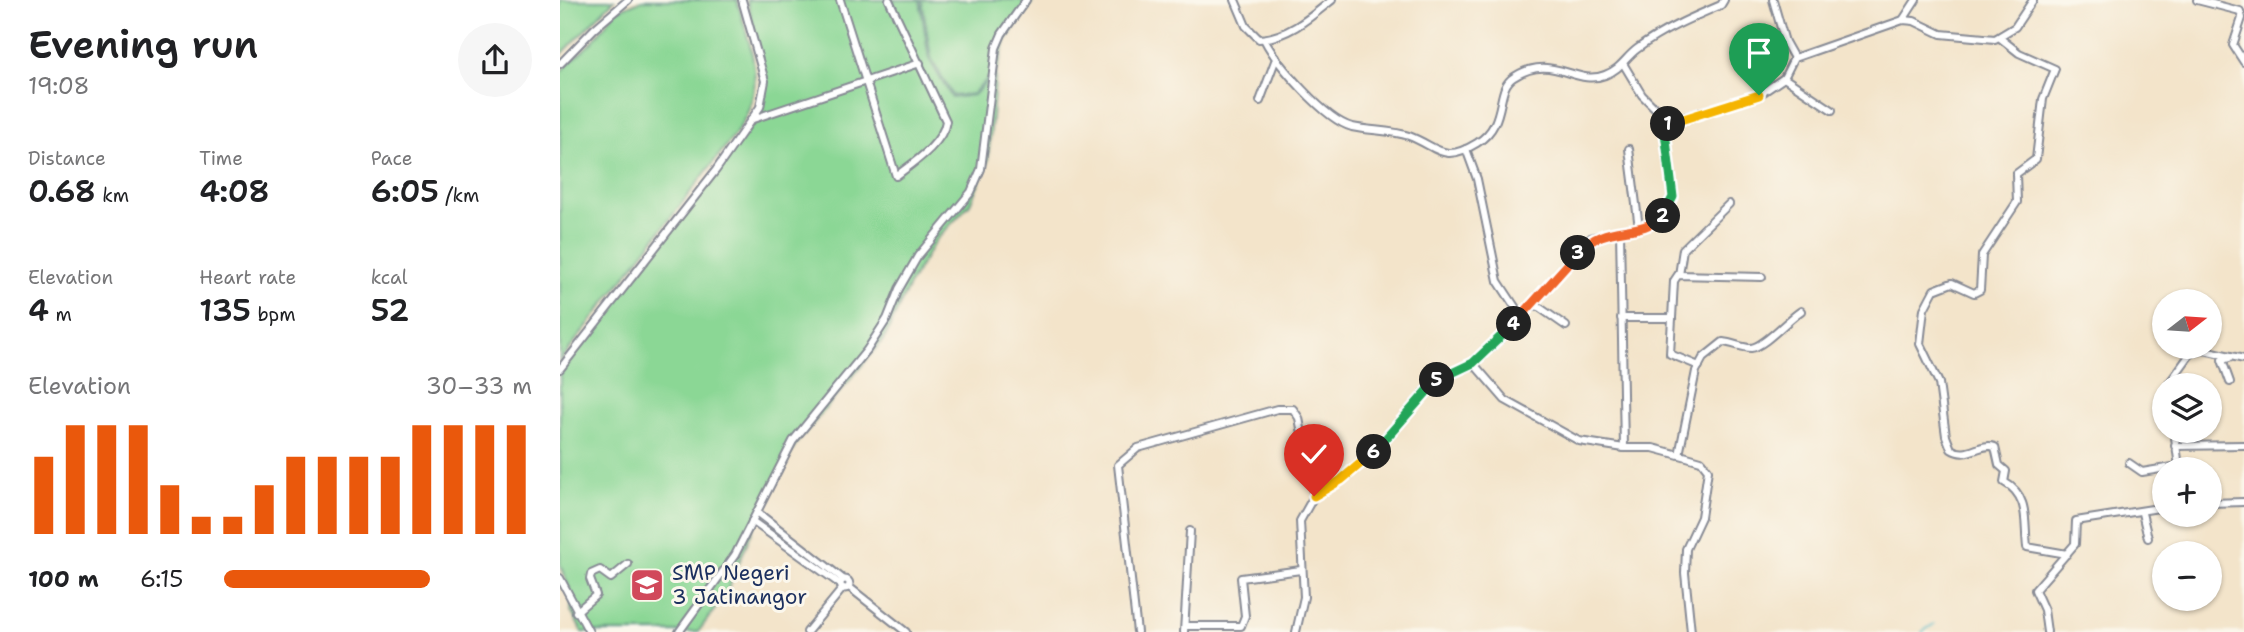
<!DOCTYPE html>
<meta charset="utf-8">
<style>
:root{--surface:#fff;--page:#f6f6f6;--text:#202124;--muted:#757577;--accent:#ea580c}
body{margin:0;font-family:"Shantell Sans",sans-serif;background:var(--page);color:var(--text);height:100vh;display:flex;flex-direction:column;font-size:26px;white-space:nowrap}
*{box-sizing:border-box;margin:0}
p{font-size:23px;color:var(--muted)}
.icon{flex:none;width:38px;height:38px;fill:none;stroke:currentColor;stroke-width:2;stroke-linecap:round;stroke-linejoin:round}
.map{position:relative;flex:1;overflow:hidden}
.side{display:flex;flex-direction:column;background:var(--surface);width:560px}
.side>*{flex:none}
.needle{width:46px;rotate:73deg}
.buttons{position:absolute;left:1592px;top:289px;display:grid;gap:14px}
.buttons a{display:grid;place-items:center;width:70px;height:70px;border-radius:50%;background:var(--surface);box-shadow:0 2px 5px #0004;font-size:35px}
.pin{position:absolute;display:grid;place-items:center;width:60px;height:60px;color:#fff;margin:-72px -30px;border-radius:50% 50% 50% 0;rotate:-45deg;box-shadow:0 0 7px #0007}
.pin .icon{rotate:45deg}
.km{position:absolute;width:35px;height:35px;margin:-18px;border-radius:50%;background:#222;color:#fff;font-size:19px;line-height:35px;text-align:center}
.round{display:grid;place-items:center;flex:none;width:74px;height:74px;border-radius:37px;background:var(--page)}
.overview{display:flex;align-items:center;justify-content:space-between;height:119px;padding:0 28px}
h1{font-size:38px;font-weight:600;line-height:52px}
.metrics{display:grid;grid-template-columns:repeat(3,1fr);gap:10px;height:119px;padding:7px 28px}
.metrics div{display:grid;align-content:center}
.metrics b{font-size:30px;font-weight:600}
.metrics small{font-size:19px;font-weight:400}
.metrics p{font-size:19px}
.chart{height:196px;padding:14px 28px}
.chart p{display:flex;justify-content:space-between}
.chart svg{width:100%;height:126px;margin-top:7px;stroke:var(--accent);stroke-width:6}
ul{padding:0 28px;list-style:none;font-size:23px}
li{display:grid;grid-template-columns:112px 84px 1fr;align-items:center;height:52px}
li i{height:18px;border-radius:9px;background:var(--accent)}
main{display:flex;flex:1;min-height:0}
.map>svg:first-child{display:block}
</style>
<main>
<section class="side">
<div class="overview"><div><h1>Evening run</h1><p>19:08</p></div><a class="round"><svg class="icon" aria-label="share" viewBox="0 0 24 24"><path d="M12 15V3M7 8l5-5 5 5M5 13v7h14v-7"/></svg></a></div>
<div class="metrics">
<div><p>Distance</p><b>0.68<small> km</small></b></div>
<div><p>Time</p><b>4:08</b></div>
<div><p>Pace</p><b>6:05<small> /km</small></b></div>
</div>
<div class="metrics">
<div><p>Elevation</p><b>4<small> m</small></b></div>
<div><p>Heart rate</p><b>135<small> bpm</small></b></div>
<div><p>kcal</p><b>52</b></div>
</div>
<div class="chart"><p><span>Elevation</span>30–33 m</p>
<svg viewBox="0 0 160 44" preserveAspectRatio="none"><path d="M5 44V17M15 44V6M25 44V6M35 44V6M45 44V27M55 44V38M65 44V38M75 44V27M85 44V17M95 44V17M105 44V17M115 44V17M125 44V6M135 44V6M145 44V6M155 44V6"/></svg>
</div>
<ul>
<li><b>100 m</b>6:15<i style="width:67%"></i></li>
</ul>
</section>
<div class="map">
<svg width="1684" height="632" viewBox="0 0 1684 632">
<rect width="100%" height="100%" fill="#fbf7ec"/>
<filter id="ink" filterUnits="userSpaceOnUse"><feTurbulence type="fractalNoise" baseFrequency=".0143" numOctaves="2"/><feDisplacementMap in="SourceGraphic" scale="14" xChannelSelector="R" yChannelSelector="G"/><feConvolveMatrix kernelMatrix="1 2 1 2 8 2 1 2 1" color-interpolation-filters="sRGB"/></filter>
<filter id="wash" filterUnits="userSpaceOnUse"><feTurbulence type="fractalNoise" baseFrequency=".00686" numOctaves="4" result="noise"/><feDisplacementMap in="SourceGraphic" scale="28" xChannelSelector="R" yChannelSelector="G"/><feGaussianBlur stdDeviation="1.57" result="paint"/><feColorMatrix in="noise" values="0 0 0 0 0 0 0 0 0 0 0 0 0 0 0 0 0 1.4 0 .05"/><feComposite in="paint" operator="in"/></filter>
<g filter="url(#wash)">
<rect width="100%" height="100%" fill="#f3e4ca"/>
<g fill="#8bd795" stroke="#53837a" stroke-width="2">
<path d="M0,0H54L0,56Z"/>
<path d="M82,0H177C191,52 209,84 176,133L0,361V72L33,41L56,11Z"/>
<path d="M187,0H360L369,59L392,98L414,95L436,72L428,161L410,204L376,240L351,281L324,339L236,444L199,514L166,594L138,632H22L11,611L12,595L0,564V374L200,115C206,70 198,43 187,0Z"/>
<path d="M362,0H474L446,40L438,68L413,94L393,96L371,58Z"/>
</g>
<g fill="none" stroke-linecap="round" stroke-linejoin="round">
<path stroke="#4db9c8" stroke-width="2" d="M1362,632L1374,624"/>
</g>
</g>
<g filter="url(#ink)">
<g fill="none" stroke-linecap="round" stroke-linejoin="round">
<g stroke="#878a94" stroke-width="10">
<g id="minor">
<path d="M280,0L336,176C353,163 383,144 386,121L329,0"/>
<path d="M675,0L686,26L699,39C727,38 751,17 772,0"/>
<path d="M1213,0L1225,42L1234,58"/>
<path d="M1637,0L1680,11L1682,18L1673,45L1684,62"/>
<path d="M1343,20L1356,0"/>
<path d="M1440,38L1459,53L1495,69L1483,99L1476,159L1456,174L1457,202L1422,255L1420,290L1414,293L1392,283L1374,290L1364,309L1360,344L1379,383L1386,436L1391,449C1408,460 1419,442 1435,447L1439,465L1446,471L1444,482C1470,496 1464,522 1467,547L1507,554"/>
<path d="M704,39C716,63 765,120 792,127C810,131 831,130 849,136C878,147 883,164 917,143C949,123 934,89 954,77C993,52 1015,87 1045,75C1061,69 1065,58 1077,49C1102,30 1133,17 1161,5L1164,0"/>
<path d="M0,64L34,29L68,0"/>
<path d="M1064,65L1082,95L1109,122"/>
<path d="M1224,78L1272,110"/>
<path d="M700,101L715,61"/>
<path d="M193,119L360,63"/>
<path d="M906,149L917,179L938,281L961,316"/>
<path d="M1069,149L1079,228"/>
<path d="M1119,275L1123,249L1169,204"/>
<path d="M973,303L1006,326"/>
<path d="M1061,318H1112L1114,281L1118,275L1202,277"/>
<path d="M1112,318L1110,354L1139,366"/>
<path d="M1669,358L1662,360L1670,382"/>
<path d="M913,363L945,400L1019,441L1064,448L1060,231"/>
<path d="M0,369L156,170L200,107L205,81L182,0"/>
<path d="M1608,385L1631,353L1644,350L1684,359"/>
<path d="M1614,430L1619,467"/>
<path d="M1615,446L1684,445"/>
<path d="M1064,448H1093L1119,455L1136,371L1143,358L1163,342C1173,343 1182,348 1191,348C1204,347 1228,319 1241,311"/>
<path d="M1120,455L1141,461L1148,470L1141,517L1126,549L1125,573L1131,632"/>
<path d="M1569,463L1582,472L1619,466"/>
<path d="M1650,503L1684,502"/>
<path d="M197,512L283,579"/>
<path d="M1582,513L1588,538"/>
<path d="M192,521L280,584"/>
<path d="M0,578L29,632"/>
<circle cx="285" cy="584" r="4.5"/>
<path d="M289,587L346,632"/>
<path d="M16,612L36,595L30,579L31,574L40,570L51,578L68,564"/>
<path d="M625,626H681L685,616L681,578L741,570"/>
<path d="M119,632L175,555L233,441L307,350L327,319L339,289L358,256L411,192L421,169L436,48L442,34L466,0"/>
<path d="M247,632L283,588"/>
<path d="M577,632L558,465L578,448L717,409H733L739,418L754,496"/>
<path d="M624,632L630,531"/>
<path d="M736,632L744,597L740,521L754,496L781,480L814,452L873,383L913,363L946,333L1031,238L1080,227L1099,220L1108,211L1113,197L1105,132L1109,122L1199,95L1224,78L1234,58L1343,20L1354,21L1381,34L1435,39L1455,27L1473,0"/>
<path d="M1487,632L1484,610L1475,590L1515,544L1516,521L1605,507"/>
</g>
</g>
<use href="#minor" stroke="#fff" stroke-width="6"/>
</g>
</g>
<g fill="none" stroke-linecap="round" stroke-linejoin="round" filter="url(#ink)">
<g stroke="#fff" stroke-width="14">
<path id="split-1" d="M1108,124L1199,95"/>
</g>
<g stroke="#fff" stroke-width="14">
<path id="split-2" d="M1103,216L1113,197L1105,132L1108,124"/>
</g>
<g stroke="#fff" stroke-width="14">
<path id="split-3" d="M1018,253C1045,221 1077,239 1103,216"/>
</g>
<g stroke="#fff" stroke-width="14">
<path id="split-4" d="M954,324L1018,253"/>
</g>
<g stroke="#fff" stroke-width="14">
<path id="split-5" d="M877,380L913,363L954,324"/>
</g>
<g stroke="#fff" stroke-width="14">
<path id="split-6" d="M814,452L877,380"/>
</g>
<g stroke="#fff" stroke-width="14">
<path id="split-7" d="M754,496L781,480L814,452"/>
</g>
<use href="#split-1" stroke="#f5b400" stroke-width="9"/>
<use href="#split-2" stroke="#22a559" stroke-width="9"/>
<use href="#split-3" stroke="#f0652b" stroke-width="9"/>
<use href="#split-4" stroke="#f0652b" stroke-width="9"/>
<use href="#split-5" stroke="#22a559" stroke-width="9"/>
<use href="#split-6" stroke="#22a559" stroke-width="9"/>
<use href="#split-7" stroke="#f5b400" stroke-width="9"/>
</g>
<defs>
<g id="school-square" transform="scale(1.75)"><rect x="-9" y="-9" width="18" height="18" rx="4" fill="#d1495b" stroke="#fbf7ec"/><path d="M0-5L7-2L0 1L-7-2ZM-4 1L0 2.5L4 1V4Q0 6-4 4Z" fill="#fff"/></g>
</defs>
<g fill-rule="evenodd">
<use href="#school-square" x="87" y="585"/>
</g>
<g text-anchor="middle" stroke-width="6" stroke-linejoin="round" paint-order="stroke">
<g font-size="21" fill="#1b2f5e" stroke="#fbf7ec" text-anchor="start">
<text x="112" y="580">SMP Negeri<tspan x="112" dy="24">3 Jatinangor</tspan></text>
</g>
</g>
</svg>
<div class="buttons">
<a><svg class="needle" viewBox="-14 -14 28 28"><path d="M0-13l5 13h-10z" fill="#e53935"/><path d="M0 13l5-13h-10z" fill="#757577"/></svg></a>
<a><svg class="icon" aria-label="layers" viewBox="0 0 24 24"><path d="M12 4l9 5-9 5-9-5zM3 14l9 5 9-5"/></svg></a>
<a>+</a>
<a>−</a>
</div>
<div class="pin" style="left:1199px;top:95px;background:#1e9e55"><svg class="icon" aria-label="arrive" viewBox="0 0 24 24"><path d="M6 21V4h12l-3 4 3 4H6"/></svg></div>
<div class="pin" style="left:754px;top:496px;background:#d93025"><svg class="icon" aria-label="check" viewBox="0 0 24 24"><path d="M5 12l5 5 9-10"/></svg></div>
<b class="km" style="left:1108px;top:124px">1</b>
<b class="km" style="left:1103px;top:216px">2</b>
<b class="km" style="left:1018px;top:253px">3</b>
<b class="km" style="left:954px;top:324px">4</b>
<b class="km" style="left:877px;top:380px">5</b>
<b class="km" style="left:814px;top:452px">6</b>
</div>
</main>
